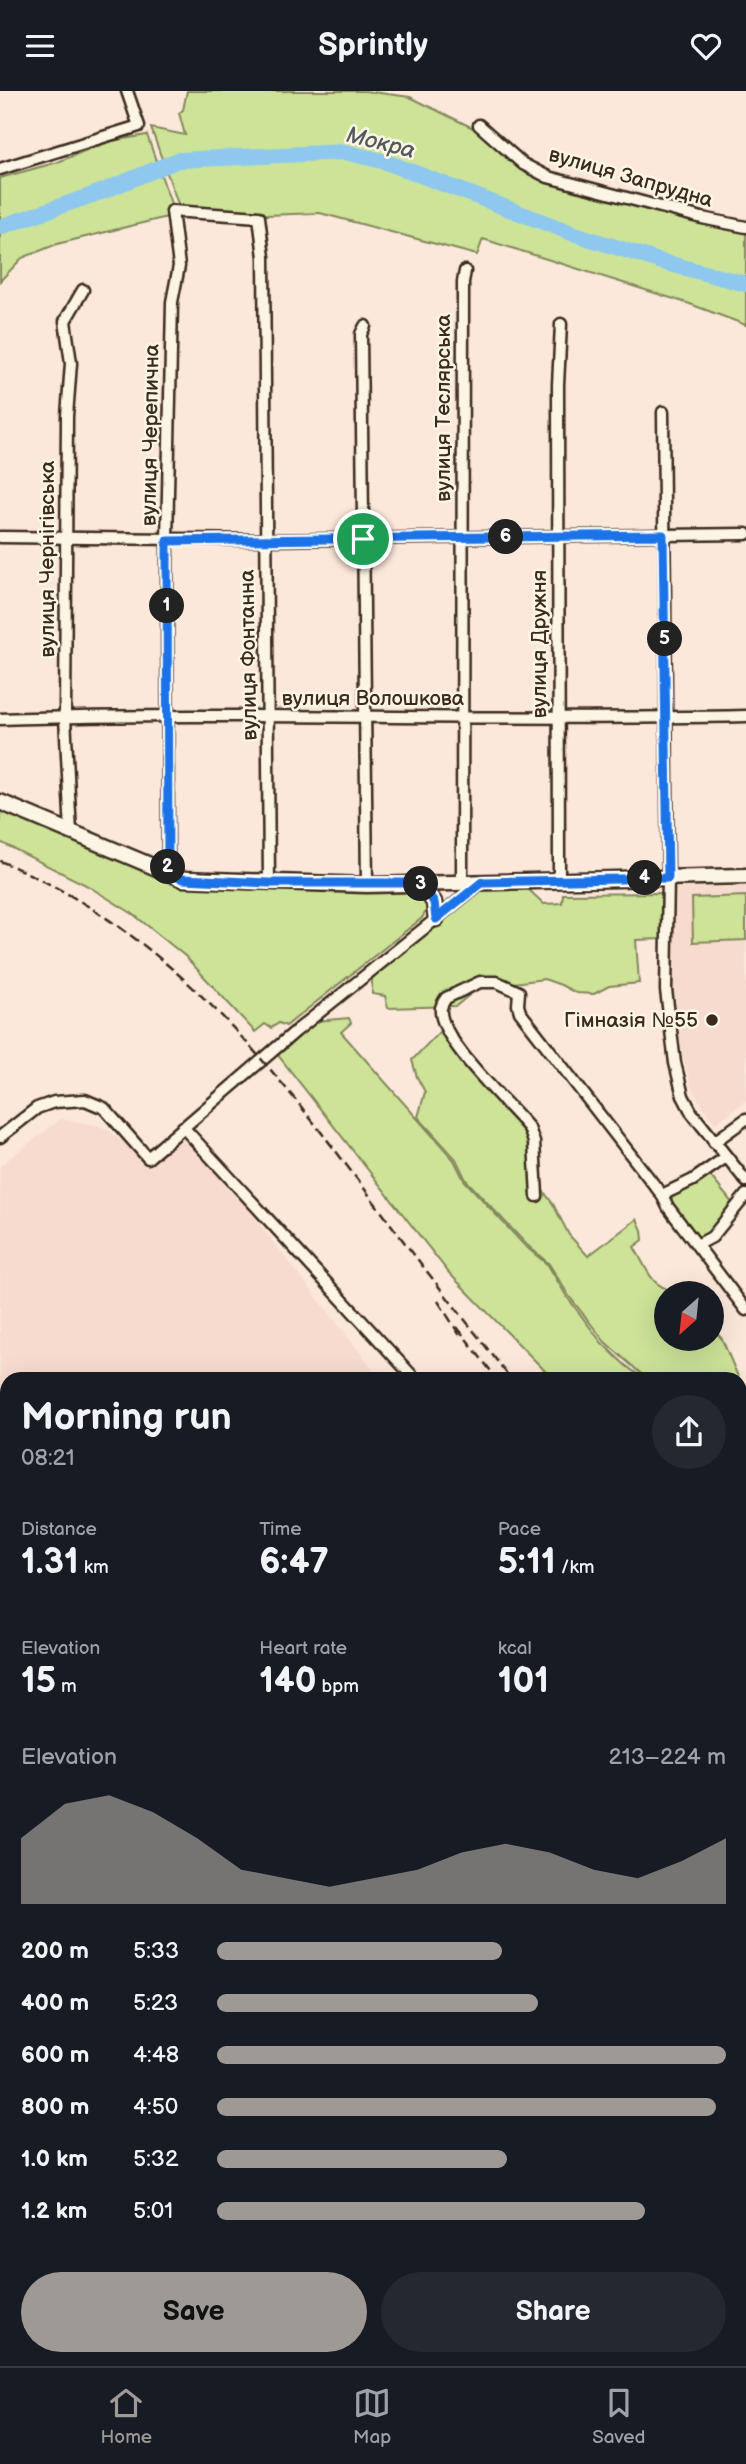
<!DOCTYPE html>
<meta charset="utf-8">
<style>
:root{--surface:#171b24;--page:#242831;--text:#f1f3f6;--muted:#9ea1a6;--line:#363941;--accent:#9f9995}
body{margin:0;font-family:"Balsamiq Sans",sans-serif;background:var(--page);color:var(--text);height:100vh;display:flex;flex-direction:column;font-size:26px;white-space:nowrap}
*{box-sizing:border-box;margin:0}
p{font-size:23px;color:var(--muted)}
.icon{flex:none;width:38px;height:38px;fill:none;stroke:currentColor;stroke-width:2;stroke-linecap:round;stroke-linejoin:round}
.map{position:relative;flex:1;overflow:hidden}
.side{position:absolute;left:0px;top:1281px;width:747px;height:994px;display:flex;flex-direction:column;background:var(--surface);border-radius:21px 21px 0 0;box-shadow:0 7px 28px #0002}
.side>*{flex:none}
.needle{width:46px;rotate:207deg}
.tools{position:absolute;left:654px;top:1190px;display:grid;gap:14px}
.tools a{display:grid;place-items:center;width:70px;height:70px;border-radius:50%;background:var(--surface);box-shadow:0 7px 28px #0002;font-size:35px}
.pin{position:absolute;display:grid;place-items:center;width:60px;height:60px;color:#fff;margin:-30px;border:4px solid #fff;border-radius:50%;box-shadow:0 2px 7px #0007}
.km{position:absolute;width:35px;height:35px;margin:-18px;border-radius:50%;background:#222;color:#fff;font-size:19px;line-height:35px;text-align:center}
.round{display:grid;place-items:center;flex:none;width:74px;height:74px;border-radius:37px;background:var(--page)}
.summary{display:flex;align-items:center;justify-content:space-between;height:119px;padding:0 21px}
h1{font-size:38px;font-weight:600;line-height:52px}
.metrics{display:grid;grid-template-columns:repeat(3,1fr);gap:10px;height:119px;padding:7px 21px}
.metrics div{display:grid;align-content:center}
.metrics b{font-size:35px;font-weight:600}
.metrics small{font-size:19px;font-weight:400}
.metrics p{font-size:19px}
.chart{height:196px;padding:14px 21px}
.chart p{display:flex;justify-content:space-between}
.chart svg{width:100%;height:126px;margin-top:7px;fill:var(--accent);opacity:.7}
.cta{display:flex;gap:14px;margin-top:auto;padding:14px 21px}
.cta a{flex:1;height:80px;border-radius:42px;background:var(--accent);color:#111;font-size:28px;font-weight:600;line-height:80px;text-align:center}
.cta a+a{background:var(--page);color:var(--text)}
ul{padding:0 21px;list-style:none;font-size:23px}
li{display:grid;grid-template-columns:112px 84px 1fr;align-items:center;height:52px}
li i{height:18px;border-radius:9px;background:var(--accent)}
header{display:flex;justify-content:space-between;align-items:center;height:91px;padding:0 21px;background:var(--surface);font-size:32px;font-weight:600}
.menu{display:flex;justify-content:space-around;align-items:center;height:98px;border-top:2px solid var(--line);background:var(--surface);font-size:19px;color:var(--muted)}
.menu a{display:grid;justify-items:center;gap:4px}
.menu .active{color:var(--accent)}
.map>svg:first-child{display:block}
</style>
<header><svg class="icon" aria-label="menu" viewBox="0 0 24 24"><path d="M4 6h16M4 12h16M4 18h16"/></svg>Sprintly<svg class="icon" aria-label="heart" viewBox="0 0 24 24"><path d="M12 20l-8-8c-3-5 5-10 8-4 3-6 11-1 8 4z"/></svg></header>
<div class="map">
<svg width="746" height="2275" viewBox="0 0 746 2275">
<rect width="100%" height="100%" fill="#fbe8da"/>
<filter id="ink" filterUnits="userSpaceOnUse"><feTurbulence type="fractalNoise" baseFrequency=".0143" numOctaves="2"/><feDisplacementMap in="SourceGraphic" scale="14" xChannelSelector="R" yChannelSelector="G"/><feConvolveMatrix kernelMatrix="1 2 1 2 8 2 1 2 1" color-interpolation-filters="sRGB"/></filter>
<g filter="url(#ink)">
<g fill="#f7dbcf">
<path d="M746,795V1009L715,1033L693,1001L683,967L673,891L674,797Z"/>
<path d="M61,1028L101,1035L148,1067L183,1036L381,1288H7V2098L0,2089V1075Z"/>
<path d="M746,1912V2218L740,2223V1916Z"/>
<path d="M479,2268H687L678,2275H483Z"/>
</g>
<g fill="#cce398" stroke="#84865b" stroke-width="2">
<path d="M187,0H365L410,6L475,38L504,55L537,82L573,100L637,113L721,136L746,141V234L690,213L483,148L477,164L320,122L240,125L198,120L178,113L151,37L185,44L179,22L183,19Z"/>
<path d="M147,44L175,124L57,153L22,167L0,190V87L58,71L106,51Z"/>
<path d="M0,715L153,781L284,797L351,801L414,799L419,800L429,815L422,827L286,935L279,932L271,937L265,933L255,941L185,865L133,823L88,795L0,751Z"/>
<path d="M481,796L527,797L544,813L562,812L563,803L662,802V848L636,849L639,892L609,895L594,903L576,902L561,894L544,888L514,892L505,889L483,888L474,900L456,915L388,917L385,905L372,903V888L378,877Z"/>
<path d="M746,805V849L693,851L692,807Z"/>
<path d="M349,927L351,932L341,941L454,1069L464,1089L524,1154L548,1174L567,1206L602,1252L625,1274L644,1288H553L449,1182L278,964L316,930Z"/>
<path d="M440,940L462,973L524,1041L539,1066V1094L553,1113L569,1144L588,1165L637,1128L642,1139L643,1149L634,1156C651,1184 649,1198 686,1202H667V1248H712V1236L722,1248L739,1288H647L605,1251L569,1205L549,1173L526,1153L466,1089L456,1068L418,1026L425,1001L417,986L412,969Z"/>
<path d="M708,1082L733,1113L706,1144L698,1148L669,1115L668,1106Z"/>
<path d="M740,1290L746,1300V1417L740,1409Z"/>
<path d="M740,1414L746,1421V1533L740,1525Z"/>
<path d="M740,1720L746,1726V1903L740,1907V1883L743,1881L740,1876Z"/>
<path d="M0,2112L7,2122V2235L0,2240Z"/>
</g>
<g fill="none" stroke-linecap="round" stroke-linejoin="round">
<path stroke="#8fc8ee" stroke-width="16" d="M0,136L101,101L178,69L345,61L386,71L572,142L659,170L746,193"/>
<g stroke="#3b2a1e" stroke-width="15">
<g id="street">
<path d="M479,34L523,73L548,86L702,127L746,136"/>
<path d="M0,78L139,35L127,0"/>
<path d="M365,235L361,243L367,794"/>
<path d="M663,321L668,787L666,899L675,972L683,1005L692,1022L746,1090"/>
<path d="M0,446L266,449L746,443"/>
<path d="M0,628C249,620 498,631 746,625"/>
<path d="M71,742L65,626L67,325L71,272L65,230L83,199"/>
<path d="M168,783L167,450L172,211L179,175L172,120L259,126L264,166L269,792"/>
<path d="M559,789L558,294L561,233"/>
<path d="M462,792L463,191L465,180"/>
<path d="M183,1036L415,1288"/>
<path d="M0,1046L37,1017L54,1011L85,1009L104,1017L148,1067L296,940L482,791"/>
<path d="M714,1051L746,1028"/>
<path d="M662,1104L693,1089L726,1066"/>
<path d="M537,1105L534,1051L529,1037C509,1013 437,947 441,917C442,913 444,910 446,907L480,891H497L519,901L518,914L520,921L662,1104L668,1116L746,1219"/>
<path d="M697,1154L712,1146L746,1104"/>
<path d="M109,2275L118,2268"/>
</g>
</g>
<g stroke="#3b2a1e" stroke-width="19">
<g id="secondary">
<path d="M0,711L183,788L367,794L746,785"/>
<path d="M420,792L434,811L436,828"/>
</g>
</g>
<use href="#street" stroke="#fcf5e5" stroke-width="10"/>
<use href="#secondary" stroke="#fcf5e5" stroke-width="14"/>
<g stroke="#3b2a1e" stroke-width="2.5" stroke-dasharray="10 5" stroke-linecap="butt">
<path d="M0,770C172,841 273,976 381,1120C423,1177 468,1232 511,1288"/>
<path d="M438,1210L461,1246"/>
<path d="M457,1236L497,1288"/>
<path d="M0,1337L7,1346"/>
<path d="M740,1582L746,1590"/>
<path d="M740,1604L746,1611"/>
<path d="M740,1632L746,1640"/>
<path d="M0,1886L7,1898"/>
<path d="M0,1933L7,1940"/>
<path d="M0,1974L7,1978"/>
<path d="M0,2014L7,2018"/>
<path d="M740,2135L746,2132"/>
<path d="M740,2245L746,2238"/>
<path d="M268,2268L277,2275"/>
<path d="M704,2275L714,2268"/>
</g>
</g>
</g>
<g fill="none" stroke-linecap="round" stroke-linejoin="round" filter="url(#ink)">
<g stroke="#fff" stroke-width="14">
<path id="route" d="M663,444L668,787L482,791L436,828L434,811L420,792H269L183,788L168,783L167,450Z"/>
</g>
<use href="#route" stroke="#1a73e8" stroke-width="9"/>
</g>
<circle fill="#3b2a1e" stroke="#fcf5e5" stroke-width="2.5" cx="712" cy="929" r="7"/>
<g text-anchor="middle" stroke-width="5" stroke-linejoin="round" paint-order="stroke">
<g font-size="21" fill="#3b2a1e" stroke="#fcf5e5">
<text transform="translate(631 86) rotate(16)" y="7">вулиця Запрудна</text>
<text transform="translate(443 317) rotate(-90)" y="7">вулиця Теслярська</text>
<text transform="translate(150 344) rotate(-89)" y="7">вулиця Черепична</text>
<text transform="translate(47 468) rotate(-90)" y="7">вулиця Чернігівська</text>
<text transform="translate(539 553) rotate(-90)" y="7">вулиця Дружня</text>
<text transform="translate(248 564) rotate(-91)" y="7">вулиця Фонтанна</text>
<text x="373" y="614">вулиця Волошкова</text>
</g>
<g font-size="21" fill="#3b2a1e" stroke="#fcf5e5" text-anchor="end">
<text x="698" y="936">Гімназія №55</text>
</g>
<g font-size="23" font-style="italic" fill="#54595c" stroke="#fcf5e5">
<text transform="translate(381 51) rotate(14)" y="8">Мокра</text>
</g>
</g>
</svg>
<div class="tools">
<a><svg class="needle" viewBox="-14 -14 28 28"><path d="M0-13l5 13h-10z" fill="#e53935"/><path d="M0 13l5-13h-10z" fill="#9ea1a6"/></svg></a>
</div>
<div class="pin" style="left:363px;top:448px;background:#1e9e55"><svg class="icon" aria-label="arrive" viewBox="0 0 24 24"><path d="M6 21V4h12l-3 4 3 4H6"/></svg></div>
<b class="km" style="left:167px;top:515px">1</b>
<b class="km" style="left:168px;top:776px">2</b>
<b class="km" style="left:421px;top:793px">3</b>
<b class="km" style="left:645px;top:787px">4</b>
<b class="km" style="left:665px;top:548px">5</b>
<b class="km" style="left:506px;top:446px">6</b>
<section class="side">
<div class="summary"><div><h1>Morning run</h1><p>08:21</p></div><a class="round"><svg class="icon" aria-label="share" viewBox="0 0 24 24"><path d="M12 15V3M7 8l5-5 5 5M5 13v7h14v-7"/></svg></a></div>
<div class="metrics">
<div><p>Distance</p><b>1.31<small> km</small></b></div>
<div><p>Time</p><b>6:47</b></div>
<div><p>Pace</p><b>5:11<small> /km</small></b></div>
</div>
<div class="metrics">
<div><p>Elevation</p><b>15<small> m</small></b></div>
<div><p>Heart rate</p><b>140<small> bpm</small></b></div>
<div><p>kcal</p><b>101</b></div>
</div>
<div class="chart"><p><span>Elevation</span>213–224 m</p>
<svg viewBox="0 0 160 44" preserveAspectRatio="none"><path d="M0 44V21L10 9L20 6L30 12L40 21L50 32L60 35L70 38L80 35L90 32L100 26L110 23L120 26L130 32L140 35L150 29L160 21V44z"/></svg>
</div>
<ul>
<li><b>200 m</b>5:33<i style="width:56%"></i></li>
<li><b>400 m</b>5:23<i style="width:63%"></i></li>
<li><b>600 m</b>4:48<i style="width:100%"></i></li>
<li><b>800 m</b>4:50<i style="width:98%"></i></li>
<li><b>1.0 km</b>5:32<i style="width:57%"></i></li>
<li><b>1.2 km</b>5:01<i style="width:84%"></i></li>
</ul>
<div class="cta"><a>Save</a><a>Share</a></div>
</section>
</div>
<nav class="menu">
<a class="active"><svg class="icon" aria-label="home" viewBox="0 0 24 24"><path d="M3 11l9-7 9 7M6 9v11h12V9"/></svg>Home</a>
<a><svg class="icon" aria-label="map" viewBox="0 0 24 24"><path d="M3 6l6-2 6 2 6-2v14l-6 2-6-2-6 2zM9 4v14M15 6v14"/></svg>Map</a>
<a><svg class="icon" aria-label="saved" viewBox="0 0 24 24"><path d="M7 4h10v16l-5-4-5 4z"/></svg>Saved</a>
</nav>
